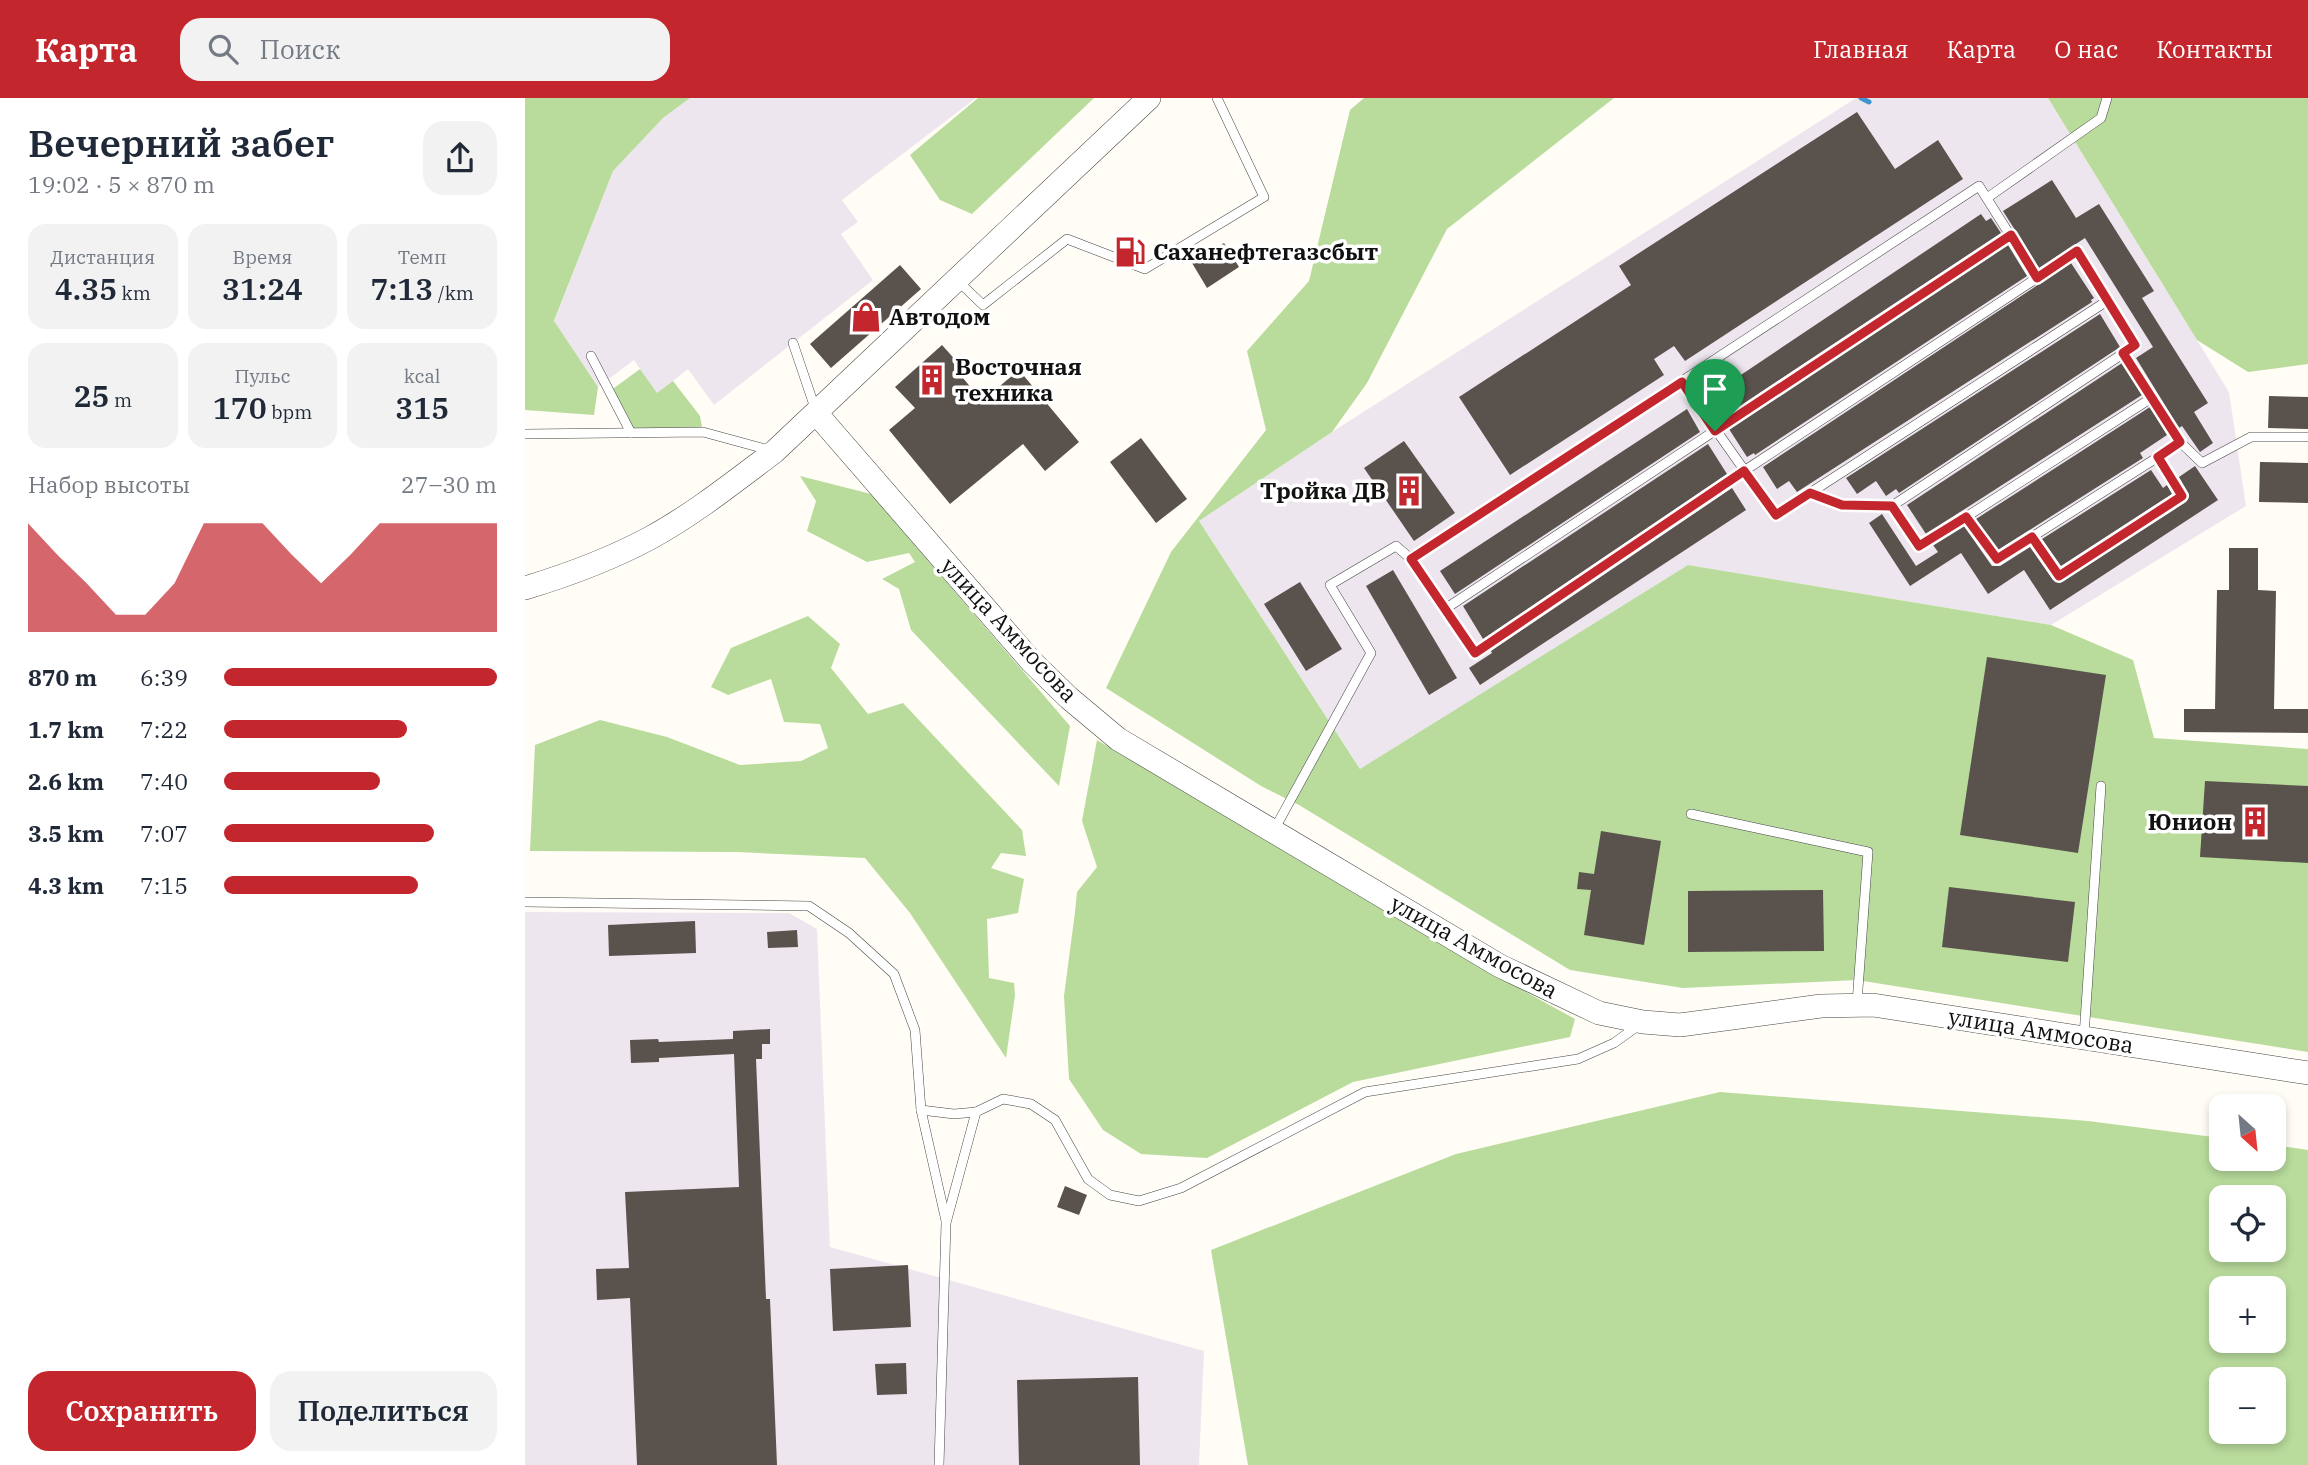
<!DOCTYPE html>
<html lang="ru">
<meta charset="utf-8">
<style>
:root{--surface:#fff;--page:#f2f2f3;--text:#1f2937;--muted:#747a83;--accent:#c4262e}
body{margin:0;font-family:"IBM Plex Serif",serif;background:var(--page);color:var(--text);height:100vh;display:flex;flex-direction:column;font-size:26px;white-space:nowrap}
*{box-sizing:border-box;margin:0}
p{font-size:23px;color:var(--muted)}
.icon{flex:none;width:38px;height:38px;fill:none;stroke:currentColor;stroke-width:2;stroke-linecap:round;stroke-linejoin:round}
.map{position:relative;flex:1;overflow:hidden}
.side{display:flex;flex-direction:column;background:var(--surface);width:525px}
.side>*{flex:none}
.needle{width:46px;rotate:153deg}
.fabs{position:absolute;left:1684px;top:996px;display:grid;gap:14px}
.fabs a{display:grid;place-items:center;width:77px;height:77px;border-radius:14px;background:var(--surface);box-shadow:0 4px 10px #0003;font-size:35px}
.pin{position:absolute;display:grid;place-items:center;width:60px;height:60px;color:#fff;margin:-72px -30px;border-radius:50% 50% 50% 0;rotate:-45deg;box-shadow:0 0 7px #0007}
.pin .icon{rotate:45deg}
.round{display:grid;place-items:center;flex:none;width:74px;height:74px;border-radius:21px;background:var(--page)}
.overview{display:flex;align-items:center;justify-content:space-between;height:119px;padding:0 28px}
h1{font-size:38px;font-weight:600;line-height:52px}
.metrics{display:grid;grid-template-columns:repeat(3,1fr);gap:10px;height:119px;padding:7px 28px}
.metrics div{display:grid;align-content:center;border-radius:18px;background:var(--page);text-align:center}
.metrics b{font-size:30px;font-weight:600}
.metrics small{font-size:19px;font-weight:400}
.metrics p{font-size:19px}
.chart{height:196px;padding:14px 28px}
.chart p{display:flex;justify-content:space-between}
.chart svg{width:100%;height:126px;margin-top:7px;fill:var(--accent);opacity:.7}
.button{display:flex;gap:14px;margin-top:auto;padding:14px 28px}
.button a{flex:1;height:80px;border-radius:21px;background:var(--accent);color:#fff;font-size:28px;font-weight:600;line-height:80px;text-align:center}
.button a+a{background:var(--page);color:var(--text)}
ul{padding:0 28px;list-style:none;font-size:23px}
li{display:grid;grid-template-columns:112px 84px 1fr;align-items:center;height:52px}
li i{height:18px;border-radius:9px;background:var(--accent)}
header{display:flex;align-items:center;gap:42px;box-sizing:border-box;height:98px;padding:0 35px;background:var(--accent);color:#fff}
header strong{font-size:33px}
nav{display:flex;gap:38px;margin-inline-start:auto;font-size:24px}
.search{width:490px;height:63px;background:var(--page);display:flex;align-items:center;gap:18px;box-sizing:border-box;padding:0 24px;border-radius:21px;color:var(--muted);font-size:26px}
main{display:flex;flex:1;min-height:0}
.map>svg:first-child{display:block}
</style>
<header>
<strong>Карта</strong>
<div class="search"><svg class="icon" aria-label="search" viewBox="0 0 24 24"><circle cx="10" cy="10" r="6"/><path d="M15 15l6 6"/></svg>Поиск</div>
<nav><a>Главная</a><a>Карта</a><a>О нас</a><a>Контакты</a></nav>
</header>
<main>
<section class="side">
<div class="overview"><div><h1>Вечерний забег</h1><p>19:02 · 5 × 870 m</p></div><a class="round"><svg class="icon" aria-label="share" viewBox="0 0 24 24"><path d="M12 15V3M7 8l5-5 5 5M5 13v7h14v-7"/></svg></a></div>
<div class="metrics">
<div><p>Дистанция</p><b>4.35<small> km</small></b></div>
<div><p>Время</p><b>31:24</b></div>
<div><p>Темп</p><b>7:13<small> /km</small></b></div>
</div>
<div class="metrics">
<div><b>25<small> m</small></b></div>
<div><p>Пульс</p><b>170<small> bpm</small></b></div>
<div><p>kcal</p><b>315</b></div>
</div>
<div class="chart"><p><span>Набор высоты</span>27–30 m</p>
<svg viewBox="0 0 160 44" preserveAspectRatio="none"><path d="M0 44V6L10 17L20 27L30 38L40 38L50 27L60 6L70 6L80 6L90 17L100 27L110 17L120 6L130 6L140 6L150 6L160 6V44z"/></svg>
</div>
<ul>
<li><b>870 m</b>6:39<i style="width:100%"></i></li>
<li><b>1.7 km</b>7:22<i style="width:67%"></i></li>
<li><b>2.6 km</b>7:40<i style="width:57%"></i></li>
<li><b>3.5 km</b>7:07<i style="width:77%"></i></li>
<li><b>4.3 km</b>7:15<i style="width:71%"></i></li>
</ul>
<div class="button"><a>Сохранить</a><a>Поделиться</a></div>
</section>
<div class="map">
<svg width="1783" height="1367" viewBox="0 0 1783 1367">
<rect width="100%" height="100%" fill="#fffdf5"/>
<g fill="#eee6ef">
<path d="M165,0H451L317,102L333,124L316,136L348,182L189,307L163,271L132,296L109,262L73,289L29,224L88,73L138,20Z"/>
<path d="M1331,0H1523L1704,294L1721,408L1526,527L1163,467L836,672L674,423L807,334Z"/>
<path d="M0,814L264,815L292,831L305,1149L679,1253L674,1367H0Z"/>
</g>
<g fill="#b9dc9c" fill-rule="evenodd">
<path d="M0,0H165L138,20L88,73L29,223L73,289L69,317L0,312Z"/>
<path d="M453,0H569L447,116L415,102L385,57Z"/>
<path d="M839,0H1089L922,131L842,285L807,334L674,423L835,671L1163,467L1526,527L1608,562L1629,640L1783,651V954L1332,882L1158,890L1045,872L774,707L736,688L581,590L646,454L741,332L722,253L784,183L825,12Z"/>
<path d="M1523,0H1783V266L1723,274L1672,242Z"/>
<path d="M115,271L132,295L148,283L175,318L178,334L106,335L85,293Z"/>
<path d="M275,378L346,396L545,628L534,688L386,532L374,491L357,481L390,464L384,455L342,464L282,433L291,403Z"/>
<path d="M283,518L315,546L306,570L343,616L378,605L497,732L501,758L476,755L466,770L499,781L493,815L462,821L464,880L489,885L490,897L481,960L385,815L340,760L212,754L5,753L10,647L75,622L142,639L215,667L276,663L303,650L295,626L259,624L246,581L203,597L186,589L206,550Z"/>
<path d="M572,642L939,860L1050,921L1045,939L828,984L682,1060L616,1056L578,1032L544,981L539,898L550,814L552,794L572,769L557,723Z"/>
<path d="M1195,994L1563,1023L1696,1040V1060H1748V1047L1783,1052V1367H723L686,1152L931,1056ZM1696,1099H1748V1152H1696ZM1696,1190H1748V1242H1696ZM1696,1281H1748V1334H1696Z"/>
</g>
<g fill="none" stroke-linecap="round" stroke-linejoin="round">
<path stroke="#3f96cf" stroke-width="5" d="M1336,0L1344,4"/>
</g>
<g fill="#5a524d">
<path d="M1332,14L1370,71L1413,42L1438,81L1160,263L1149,248L1129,261L1139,277L985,377L934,299L1106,187L1094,168Z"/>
<path d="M1527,82L1551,120L1574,106L1629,193L1617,200L1683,305L1669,314L1688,345L1675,354L1657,328L1654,330L1611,260L1628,249L1560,140L1514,170L1478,113Z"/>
<path d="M1456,116L1461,123L1466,120L1476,135L1197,320L1183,299Z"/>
<path d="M699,145L714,169L682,190L667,165Z"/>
<path d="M1483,147L1502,178L1230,357L1229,355L1222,359L1204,331Z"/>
<path d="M1546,165L1569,200L1566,202L1567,204L1272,394L1264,383L1252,391L1238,369Z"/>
<path d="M375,167L396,191L306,270L285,246Z"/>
<path d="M1575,216L1595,249L1374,395L1371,391L1361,398L1351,383L1332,396L1321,380Z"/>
<path d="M417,247L443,276L438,280L457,303L494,272L554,344L520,373L498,346L425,406L364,332L390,310L370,289Z"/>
<path d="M1597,265L1617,297L1401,436L1382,407Z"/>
<path d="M1744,298L1783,299V331L1743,330Z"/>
<path d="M1625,309L1642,337L1615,355L1618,360L1473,452L1451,421Z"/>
<path d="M1162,311L1175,334L930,496L915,473Z"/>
<path d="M616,340L662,401L631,425L585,364Z"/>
<path d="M879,343L930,415L889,443L839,370Z"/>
<path d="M1183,346L1202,376L958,541L938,508Z"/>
<path d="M1735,364L1783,365V405L1734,404Z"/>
<path d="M1670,368L1693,402L1525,512L1499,472L1463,496L1436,455L1385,488L1344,425L1357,416L1391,468L1413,454L1408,447L1439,428L1467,468H1475L1505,449L1528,482L1535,485L1661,404L1664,397L1654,379Z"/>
<path d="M1626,372L1638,390L1642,387L1647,396L1536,468L1517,441Z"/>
<path d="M1207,390L1221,412L955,587L944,570L967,555L966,553Z"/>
<path d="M1704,450H1733V492L1751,493L1749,611H1783V635L1659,634V611H1690L1692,492H1704Z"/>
<path d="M868,472L932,580L904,597L841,488Z"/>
<path d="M775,484L817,551L781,573L739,506Z"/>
<path d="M1462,559L1581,577L1553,755L1435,737Z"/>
<path d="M1680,683L1783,688V765L1675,759Z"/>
<path d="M1076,733L1136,743L1119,847L1059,837L1066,792L1052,791L1054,774L1069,776Z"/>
<path d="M1424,789L1550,804L1543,864L1417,849Z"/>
<path d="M1298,792L1299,853L1163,854V793Z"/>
<path d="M170,823L171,855L84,858L83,827Z"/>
<path d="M272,832L273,849L243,850L242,834Z"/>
<path d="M245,931V946H237V961H231L241,1201H245L252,1367H112L105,1200L72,1202L71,1171L104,1170L100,1094L214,1089L209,956L134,960V964L106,965L105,942L133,941L134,944L208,941V933Z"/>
<path d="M540,1088L562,1097L554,1117L532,1109Z"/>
<path d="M383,1167L386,1229L308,1233L305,1171Z"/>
<path d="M381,1265L382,1296L352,1297L350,1266Z"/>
<path d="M613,1279L615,1367H494L492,1282Z"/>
</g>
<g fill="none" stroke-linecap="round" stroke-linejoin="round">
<g stroke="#444" stroke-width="10">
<g id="service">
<path d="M1462,100L1576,20L1582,0"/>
<path d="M1512,180L1454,88L886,461L950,555L1219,373L1512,180L1552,153L1582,203"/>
<path d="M433,183L458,207L542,141L620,171L739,99L692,0"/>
<path d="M268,245L291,313"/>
<path d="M66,258L106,335"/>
<path d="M1157,284L1251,417L1285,395L1582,203L1610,247L1599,255L1655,344L1633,359L1657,398L1534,478L1507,439L1471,462L1441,419L1394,448L1367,408L1317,407L1285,395"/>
<path d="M0,336L178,334L244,352"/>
<path d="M1655,344L1677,365L1726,339H1783"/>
<path d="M1367,408L1599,255"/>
<path d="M1441,419L1628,299"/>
<path d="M1507,439L1633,359"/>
<path d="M920,511L1486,137"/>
<path d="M1166,716L1343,754L1332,905"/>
<path d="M749,732L846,555L805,487L871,448L886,461"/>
<path d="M0,804L284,808L324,835L369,876L390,932L396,1012L421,1123"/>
<path d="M1559,938L1576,688"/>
<path d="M396,1012L429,1016L451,1014"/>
<path d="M414,1367L421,1125L451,1014L478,1001L506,1006L530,1022L563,1081L585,1097L614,1103L656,1090L840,994L1053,961L1089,945L1114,927"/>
</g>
</g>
<g stroke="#444" stroke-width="24">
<g id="tertiary">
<path d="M291,315L506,563L544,600L593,641L975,868L1074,915L1118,924L1155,927L1296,908L1348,907L1783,975"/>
<path d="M0,490C43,477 86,461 125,440C169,416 209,384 249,354L624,0"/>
</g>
</g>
<use href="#service" stroke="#fff" stroke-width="9"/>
<use href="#tertiary" stroke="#fff" stroke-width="23"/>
</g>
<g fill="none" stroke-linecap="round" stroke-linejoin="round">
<g stroke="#fff" stroke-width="14">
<path id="route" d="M1486,137L1512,180L1552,153L1610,247L1598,255L1655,344L1633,359L1657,398L1534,478L1507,439L1472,461L1441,419L1394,448L1367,408L1317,407L1285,395L1251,417L1219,373L950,555L886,461L1157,284L1190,333Z"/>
</g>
<use href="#route" stroke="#c4262e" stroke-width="9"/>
</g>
<defs>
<g id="fuel-bare" transform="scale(2.415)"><path d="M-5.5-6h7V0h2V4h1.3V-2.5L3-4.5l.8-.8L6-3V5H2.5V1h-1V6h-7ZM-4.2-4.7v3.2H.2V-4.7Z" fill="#c4262e" stroke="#fff" stroke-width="2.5" paint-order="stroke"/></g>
<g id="shop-bare" transform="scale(2.415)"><path d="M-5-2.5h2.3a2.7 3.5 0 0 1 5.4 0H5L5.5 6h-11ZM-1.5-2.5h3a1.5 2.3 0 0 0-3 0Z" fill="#c4262e" stroke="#fff" stroke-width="2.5" paint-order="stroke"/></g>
<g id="building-bare" transform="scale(2.415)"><path d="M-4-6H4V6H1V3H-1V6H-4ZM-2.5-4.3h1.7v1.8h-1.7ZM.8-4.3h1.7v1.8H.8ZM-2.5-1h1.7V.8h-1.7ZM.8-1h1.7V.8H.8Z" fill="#c4262e" stroke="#fff" stroke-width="2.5" paint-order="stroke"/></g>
</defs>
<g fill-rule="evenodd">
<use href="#fuel-bare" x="605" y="154"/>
<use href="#shop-bare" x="341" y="219"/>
<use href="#building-bare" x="407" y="282"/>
<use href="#building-bare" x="884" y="393"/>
<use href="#building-bare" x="1730" y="724"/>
</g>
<g text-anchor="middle" stroke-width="7" stroke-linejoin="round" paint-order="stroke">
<g font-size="23" font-weight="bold" fill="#111" stroke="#fff" text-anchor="start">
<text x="628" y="162">Саханефтегазсбыт</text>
<text x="364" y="227">Автодом</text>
<text x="430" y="277">Восточная<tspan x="430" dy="26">техника</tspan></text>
<text x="861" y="401" text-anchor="end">Тройка ДВ</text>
<text x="1707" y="732" text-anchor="end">Юнион</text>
</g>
<g font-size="23" fill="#111" stroke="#fff">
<text transform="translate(484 532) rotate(47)" y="8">улица Аммосова</text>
<text transform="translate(949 849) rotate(29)" y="8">улица Аммосова</text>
<text transform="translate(1516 933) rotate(9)" y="8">улица Аммосова</text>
</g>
</g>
</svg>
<div class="fabs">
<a><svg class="needle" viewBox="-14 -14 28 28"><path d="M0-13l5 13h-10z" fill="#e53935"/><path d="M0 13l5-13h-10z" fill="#747a83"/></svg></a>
<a><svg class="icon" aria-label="locate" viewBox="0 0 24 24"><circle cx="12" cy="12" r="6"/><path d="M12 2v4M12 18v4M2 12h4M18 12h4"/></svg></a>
<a>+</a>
<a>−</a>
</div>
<div class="pin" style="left:1190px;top:333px;background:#1e9e55"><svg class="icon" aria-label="arrive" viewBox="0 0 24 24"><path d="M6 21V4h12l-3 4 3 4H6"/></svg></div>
</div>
</main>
